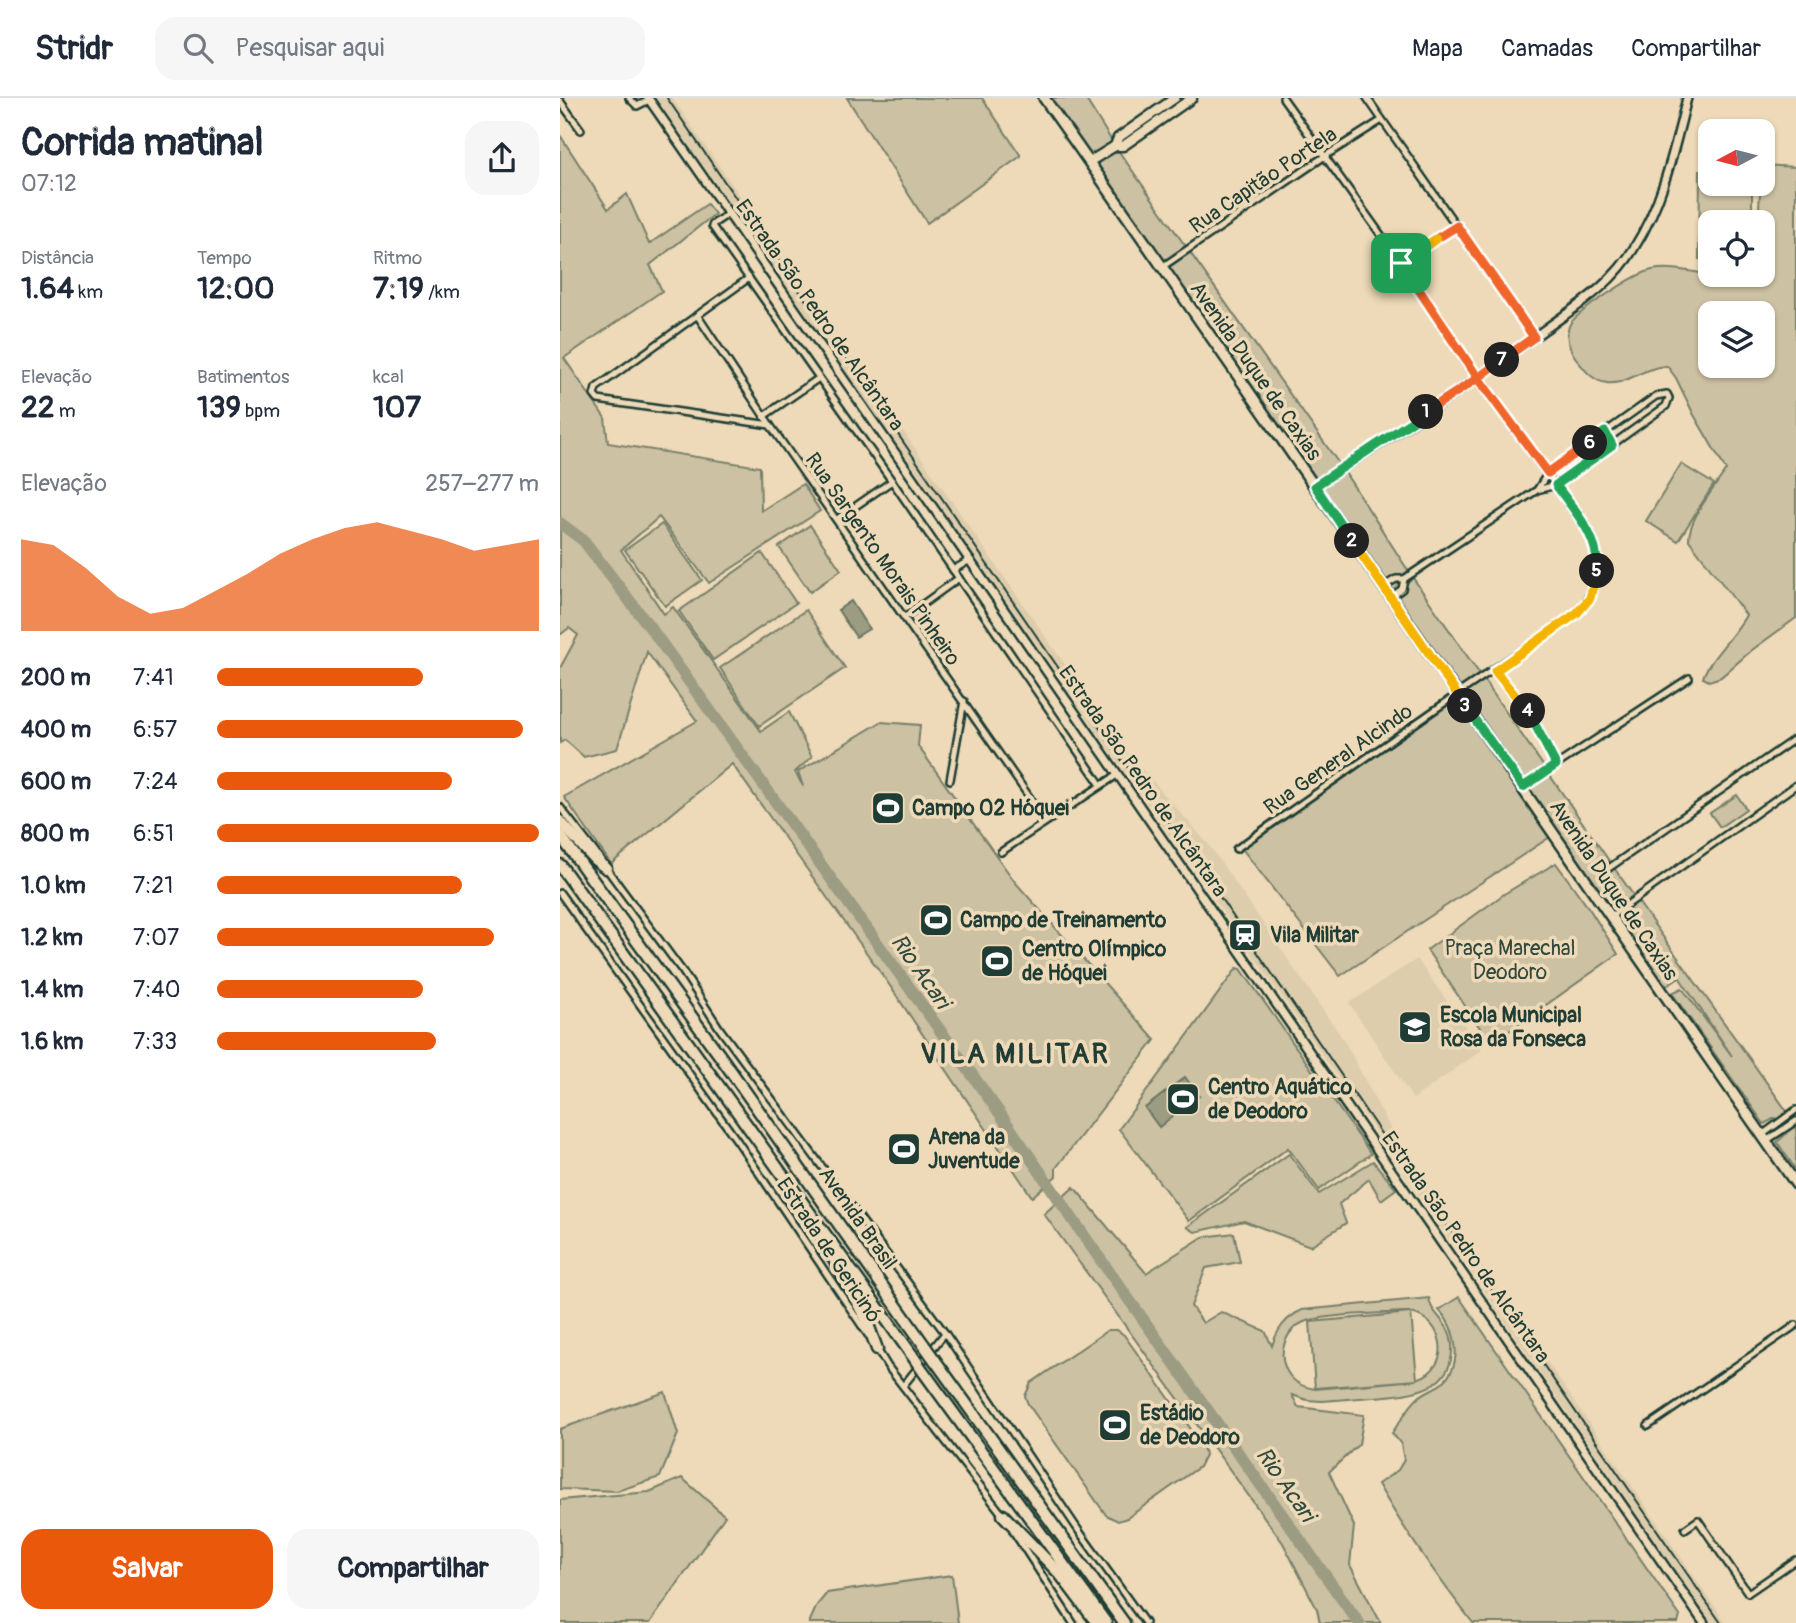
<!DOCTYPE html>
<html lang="pt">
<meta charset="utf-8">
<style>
:root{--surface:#fff;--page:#f6f6f7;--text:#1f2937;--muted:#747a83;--line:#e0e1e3;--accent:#ea580c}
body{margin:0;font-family:Pangolin,sans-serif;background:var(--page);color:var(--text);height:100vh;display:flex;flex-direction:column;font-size:26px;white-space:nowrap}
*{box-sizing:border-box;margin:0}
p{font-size:23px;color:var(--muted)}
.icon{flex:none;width:38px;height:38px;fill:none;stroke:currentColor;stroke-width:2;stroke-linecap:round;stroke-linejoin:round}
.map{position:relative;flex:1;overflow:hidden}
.side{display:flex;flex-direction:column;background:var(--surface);width:560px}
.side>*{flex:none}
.needle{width:46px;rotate:263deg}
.controls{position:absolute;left:1138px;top:21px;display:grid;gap:14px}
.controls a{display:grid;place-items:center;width:77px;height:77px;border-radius:14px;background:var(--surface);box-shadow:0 2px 5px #0004;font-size:35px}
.pin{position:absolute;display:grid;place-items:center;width:60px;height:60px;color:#fff;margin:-30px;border-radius:14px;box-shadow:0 4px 10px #0006}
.km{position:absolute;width:35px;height:35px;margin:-18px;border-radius:50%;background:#222;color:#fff;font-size:19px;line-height:35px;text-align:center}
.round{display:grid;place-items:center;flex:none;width:74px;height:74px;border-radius:21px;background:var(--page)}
.overview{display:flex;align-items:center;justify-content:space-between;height:119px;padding:0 21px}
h1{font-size:38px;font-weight:700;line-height:52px}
.stats{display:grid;grid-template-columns:repeat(3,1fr);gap:10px;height:119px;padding:7px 21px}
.stats div{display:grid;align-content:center}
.stats b{font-size:30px;font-weight:700}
.stats small{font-size:19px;font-weight:400}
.stats p{font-size:19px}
.chart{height:196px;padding:14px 21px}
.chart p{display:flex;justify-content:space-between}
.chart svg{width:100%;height:126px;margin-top:7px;fill:var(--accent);opacity:.7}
.cta{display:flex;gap:14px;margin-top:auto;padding:14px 21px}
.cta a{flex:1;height:80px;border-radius:21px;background:var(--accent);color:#fff;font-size:28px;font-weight:700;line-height:80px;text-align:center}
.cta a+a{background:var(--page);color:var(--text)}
ul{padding:0 21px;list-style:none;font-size:23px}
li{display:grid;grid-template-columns:112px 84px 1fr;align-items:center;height:52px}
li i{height:18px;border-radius:9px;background:var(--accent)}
header{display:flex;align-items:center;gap:42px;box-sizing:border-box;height:98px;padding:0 35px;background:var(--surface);border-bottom:2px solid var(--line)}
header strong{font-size:33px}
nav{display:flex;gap:38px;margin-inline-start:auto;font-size:24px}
.search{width:490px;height:63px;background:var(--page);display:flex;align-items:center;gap:18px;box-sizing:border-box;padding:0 24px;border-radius:21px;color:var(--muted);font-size:26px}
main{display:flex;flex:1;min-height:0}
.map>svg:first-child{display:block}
</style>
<header>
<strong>Stridr</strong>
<div class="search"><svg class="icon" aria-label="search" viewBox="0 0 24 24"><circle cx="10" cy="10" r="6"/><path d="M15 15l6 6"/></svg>Pesquisar aqui</div>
<nav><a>Mapa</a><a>Camadas</a><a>Compartilhar</a></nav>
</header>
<main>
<section class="side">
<div class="overview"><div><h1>Corrida matinal</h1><p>07:12</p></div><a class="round"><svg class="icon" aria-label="share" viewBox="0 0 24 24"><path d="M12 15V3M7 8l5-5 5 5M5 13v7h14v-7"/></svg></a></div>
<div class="stats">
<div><p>Distância</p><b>1.64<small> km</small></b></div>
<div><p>Tempo</p><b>12:00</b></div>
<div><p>Ritmo</p><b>7:19<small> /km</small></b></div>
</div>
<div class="stats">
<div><p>Elevação</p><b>22<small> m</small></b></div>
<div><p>Batimentos</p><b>139<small> bpm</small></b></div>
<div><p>kcal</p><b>107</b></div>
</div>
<div class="chart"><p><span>Elevação</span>257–277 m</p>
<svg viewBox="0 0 160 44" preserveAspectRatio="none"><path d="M0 44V12L10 14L20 22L30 32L40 38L50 36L60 30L70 24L80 17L90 12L100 8L110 6L120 9L130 12L140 16L150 14L160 12V44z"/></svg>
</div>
<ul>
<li><b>200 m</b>7:41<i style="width:64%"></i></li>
<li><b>400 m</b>6:57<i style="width:95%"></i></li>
<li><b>600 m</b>7:24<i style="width:73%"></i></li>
<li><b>800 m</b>6:51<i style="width:100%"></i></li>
<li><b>1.0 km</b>7:21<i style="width:76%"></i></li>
<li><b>1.2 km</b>7:07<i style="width:86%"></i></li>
<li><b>1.4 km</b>7:40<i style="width:64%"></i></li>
<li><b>1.6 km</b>7:33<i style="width:68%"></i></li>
</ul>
<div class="cta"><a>Salvar</a><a>Compartilhar</a></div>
</section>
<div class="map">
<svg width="1236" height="1525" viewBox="0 0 1236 1525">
<rect width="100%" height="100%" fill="#eedab8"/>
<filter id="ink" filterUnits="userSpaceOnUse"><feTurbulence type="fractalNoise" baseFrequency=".0143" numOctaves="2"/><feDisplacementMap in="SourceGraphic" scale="14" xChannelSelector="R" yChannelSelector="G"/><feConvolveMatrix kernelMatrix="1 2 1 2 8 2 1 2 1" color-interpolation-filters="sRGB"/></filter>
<g filter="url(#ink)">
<g fill="#ddcdad">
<path d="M96,0H112L560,646L649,747L785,944L840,1049L1166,1525H1151L818,1037Z"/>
<path d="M857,861L922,952L853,1001L789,905Z"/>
</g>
<g fill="#ccc1a2" stroke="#767f6b" stroke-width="2" fill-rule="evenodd">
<path d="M287,0H422L461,58L367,125Z"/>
<path d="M484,0H525L555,48L782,370L851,477L1052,767L1236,1026V1072L1217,1044L1226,1036L1215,1020L1204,1026L1112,895L1122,890L1172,958L1119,879L1100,892L936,656L990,739L780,878L680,748L896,597Z"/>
<path d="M0,37L48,111L67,96L89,146L147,106L155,116L90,167L102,193L4,260L45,320L48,345L200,369L201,413L243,386L260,413L149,485L99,419L61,452L104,516L113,509L201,633L229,614L252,659L235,674L243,688L238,674L321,624L360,627L358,648L455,784L595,942L496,1070V1078L472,1099L328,885L172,666L51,766L4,699L137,623L87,554L57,651L24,659L5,642L0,645V570L18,537L9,530L0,537Z"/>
<path d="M1202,67L1236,69V520L1192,552L1161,579L1149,583L1143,580C1146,565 1177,535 1186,517L1129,442C1128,421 1155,389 1166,372L1134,317L1116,280L1107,268C1102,269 1096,269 1092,271C1076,275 1064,287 1047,285C1036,284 1027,275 1021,267C1012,256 1004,243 1009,228C1014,215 1077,175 1092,172C1112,168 1136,175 1154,177C1170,178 1186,177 1202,177V124H1198ZM1150,215H1202V268H1150Z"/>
<path d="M1140,72H1150V86H1192V124H1150V161H1139Z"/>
<path d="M1121,366L1154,386L1118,443L1086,423Z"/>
<path d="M102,426L142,482L105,508L65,452Z"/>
<path d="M250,427L281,472L250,494L219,449Z"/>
<path d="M202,455L236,505L153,562L119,513Z"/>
<path d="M246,512L285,570L199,628L160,570Z"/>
<path d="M1177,697L1186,711L1160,729L1150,715Z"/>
<path d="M996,765L1030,812L1058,856L931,946L867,852L944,796Z"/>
<path d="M677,870L681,871L811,1056L759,1092L728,1050L629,1123L559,1031Z"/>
<path d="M729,1056L759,1096L813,1063L836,1091L821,1102L809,1081L779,1106L786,1125L750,1148L684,1123L635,1134L627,1129Z"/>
<path d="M514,1089L586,1175L643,1139L674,1135L680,1164L646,1170L631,1208L643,1225L661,1214L705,1233L712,1248C717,1232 725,1220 742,1212L869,1200C870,1216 890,1223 892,1246C895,1294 849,1296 814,1299C796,1300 779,1302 761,1303L747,1302L732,1297L738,1309L804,1317L799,1346L769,1374L794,1428L790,1467L821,1525H760L757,1511L723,1445L484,1116ZM843,1214C883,1215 896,1268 857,1281L851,1215L750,1224L755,1290L857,1282L755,1291C741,1289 730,1282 725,1269C718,1252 727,1231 744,1224C764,1216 820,1216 843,1214Z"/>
<path d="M899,1199L1120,1518L1118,1525H913C878,1480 846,1436 818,1386L838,1372L844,1362L841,1346L832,1335C840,1324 848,1309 858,1300C864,1294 874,1291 881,1286C904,1267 897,1231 879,1212Z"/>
<path d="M548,1232H557L564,1237L643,1348L645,1357L639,1369L567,1420L558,1423L546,1417L468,1306L465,1298L471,1285Z"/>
<path d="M105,1294L118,1336L100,1379L57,1393L0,1391V1331Z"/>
<path d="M122,1380L165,1418L90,1525H0V1402L89,1394Z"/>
<path d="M392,1477L398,1525H249L257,1507L267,1495Z"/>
</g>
<g fill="#9c9c83" stroke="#6a7663" stroke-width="2">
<path d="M291,503L309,531L296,539L278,512Z"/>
<path d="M625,979L639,998L599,1029L585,1010Z"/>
</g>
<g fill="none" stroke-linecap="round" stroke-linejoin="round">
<path stroke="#9c9c83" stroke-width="12" d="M0,425L24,443L92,532L441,1017L538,1158L799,1525"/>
<g stroke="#1f3d34" stroke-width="10">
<path id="pedestrian" d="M676,751L896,597"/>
</g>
<g stroke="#1f3d34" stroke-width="10">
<g id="minor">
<path d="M69,0L77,8L89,2"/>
<path d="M723,0L841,165L918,280L1031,437C1043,466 1037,492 1017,515L897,596"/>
<path d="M807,0L974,239"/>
<path d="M0,3L21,32"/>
<path d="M168,116L153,126L152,128L332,383L541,687"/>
<path d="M841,165L896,128"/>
<path d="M602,169L765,58L822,22"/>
<path d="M189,180L36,290L34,297L38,302L210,327"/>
<path d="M137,217L210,327L486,723"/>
<path d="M204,318L259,280"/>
<path d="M277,421L332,383"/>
<path d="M393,472L410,462"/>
<path d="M824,488L836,481H844L977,392L996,387L1106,308L1109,300L1107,296L1096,298L988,375L977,392"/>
<path d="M831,499L842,491L844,481"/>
<path d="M345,519L399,480"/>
<path d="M935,573L971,616L996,667"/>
<path d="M390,682L404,603"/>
<path d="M963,689L1129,580"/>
<path d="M0,709L41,762"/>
<path d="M441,754L557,677"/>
<path d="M46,770L123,874L160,931L385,1235L519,1433L585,1525"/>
<path d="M1046,772L1236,640"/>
<path d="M0,795L178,1044L308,1237"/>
<path d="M1050,819L1236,687"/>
<path d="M1202,1037L1236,1012"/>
<path d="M1206,1043L1236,1023"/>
<path d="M317,1251L328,1269L442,1416"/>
<path d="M343,1288L385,1235"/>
<path d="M1088,1328L1236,1227"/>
<path d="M1125,1431L1138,1422L1188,1495L1236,1462"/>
<path d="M453,1433L513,1525"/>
</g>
</g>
<g stroke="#1f3d34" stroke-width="12">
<g id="tertiary">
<path d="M88,0L393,438L1144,1525"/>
<path d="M755,388C832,338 910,287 984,232C1017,208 1053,186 1074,150C1103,104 1114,52 1127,0"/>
</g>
</g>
<g stroke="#1f3d34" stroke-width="13">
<g id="secondary">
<path d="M555,48L558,40L615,0"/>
<path d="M529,64L555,48H563L632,0"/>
</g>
</g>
<g stroke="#1f3d34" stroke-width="14">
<path id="primary" d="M484,0C738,360 984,725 1236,1086"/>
</g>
<g stroke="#1f3d34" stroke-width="15">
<g id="motorway">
<path d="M0,723L34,761L46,770"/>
<path d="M0,737L163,962L364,1247"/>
<path d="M0,767L352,1257"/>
<path d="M262,1139L306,1221L317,1251"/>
<path d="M374,1261L564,1525"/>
<path d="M363,1273L546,1525"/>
<path d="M443,1417L500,1476L537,1525"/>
</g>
</g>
<use href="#pedestrian" stroke="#eedab8" stroke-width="4.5"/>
<use href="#minor" stroke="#eedab8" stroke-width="5"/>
<use href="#tertiary" stroke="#eedab8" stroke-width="7"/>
<use href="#secondary" stroke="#eedab8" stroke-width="8"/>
<use href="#primary" stroke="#eedab8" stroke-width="9"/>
<use href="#motorway" stroke="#eedab8" stroke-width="10"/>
<path stroke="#1f3d34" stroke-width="2" d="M107,0L561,661L591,698L835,1056L896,1140L1161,1525"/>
<g stroke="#1f3d34" stroke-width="15" stroke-linecap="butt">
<g id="motorway-bridge">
<path d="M364,1247L374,1261"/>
<path d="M352,1257L363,1273"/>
</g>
</g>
<use href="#motorway-bridge" stroke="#eedab8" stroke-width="10"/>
</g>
</g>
<g fill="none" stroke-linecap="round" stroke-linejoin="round" filter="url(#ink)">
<g stroke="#fff" stroke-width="14">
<path id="split-1" d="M841,165L918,280L866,314"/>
</g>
<g stroke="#fff" stroke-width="14">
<path id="split-2" d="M792,443L755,388L866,314"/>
</g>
<g stroke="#fff" stroke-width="14">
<path id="split-3" d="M792,443L905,608"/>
</g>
<g stroke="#fff" stroke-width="14">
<path id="split-4" d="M905,608L963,689L996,667L968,613"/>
</g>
<g stroke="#fff" stroke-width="14">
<path id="split-5" d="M968,613L935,573L1017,515L1030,500L1037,473"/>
</g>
<g stroke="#fff" stroke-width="14">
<path id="split-6" d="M1030,345L1045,334L1052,347L996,387C1015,414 1040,439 1037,473"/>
</g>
<g stroke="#fff" stroke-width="14">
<path id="split-7" d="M942,262L918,280L988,375L1030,345"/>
</g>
<g stroke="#fff" stroke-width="14">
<path id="split-8" d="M876,141L897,128L974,239L942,262"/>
</g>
<g stroke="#fff" stroke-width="14">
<path id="split-9" d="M841,165L876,141"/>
</g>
<use href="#split-1" stroke="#f0652b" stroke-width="9"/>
<use href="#split-2" stroke="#22a559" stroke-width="9"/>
<use href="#split-3" stroke="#f5b400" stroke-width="9"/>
<use href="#split-4" stroke="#22a559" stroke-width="9"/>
<use href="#split-5" stroke="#f5b400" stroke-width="9"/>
<use href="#split-6" stroke="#22a559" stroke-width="9"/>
<use href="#split-7" stroke="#f0652b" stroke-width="9"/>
<use href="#split-8" stroke="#f0652b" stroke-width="9"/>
<use href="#split-9" stroke="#f5b400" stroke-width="9"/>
</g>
<defs>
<g id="stadium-square" transform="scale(1.75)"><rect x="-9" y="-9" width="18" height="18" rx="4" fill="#1f3d34" stroke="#eedab8"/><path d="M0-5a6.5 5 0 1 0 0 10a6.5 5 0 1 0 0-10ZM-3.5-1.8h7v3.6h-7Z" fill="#fff"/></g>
<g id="station-square" transform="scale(1.75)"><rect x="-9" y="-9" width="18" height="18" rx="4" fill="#1f3d34" stroke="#eedab8"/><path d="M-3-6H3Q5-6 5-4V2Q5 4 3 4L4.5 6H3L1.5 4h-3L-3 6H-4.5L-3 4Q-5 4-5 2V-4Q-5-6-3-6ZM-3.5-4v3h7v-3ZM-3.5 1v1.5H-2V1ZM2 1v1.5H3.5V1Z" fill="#fff"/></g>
<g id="school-square" transform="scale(1.75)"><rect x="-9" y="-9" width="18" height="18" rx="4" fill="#1f3d34" stroke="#eedab8"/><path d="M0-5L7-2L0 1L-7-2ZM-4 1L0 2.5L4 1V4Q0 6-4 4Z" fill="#fff"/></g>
</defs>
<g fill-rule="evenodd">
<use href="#stadium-square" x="328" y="710"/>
<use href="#stadium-square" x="376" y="822"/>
<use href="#station-square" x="685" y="837"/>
<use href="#stadium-square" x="437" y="863"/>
<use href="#school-square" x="855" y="929"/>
<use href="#stadium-square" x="623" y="1001"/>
<use href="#stadium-square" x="344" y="1051"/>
<use href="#stadium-square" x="555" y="1327"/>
</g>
<g text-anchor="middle" stroke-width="7" stroke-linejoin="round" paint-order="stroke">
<g font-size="21" fill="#1f3d34" stroke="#eedab8">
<text transform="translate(703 82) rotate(-34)" y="7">Rua Capitão Portela</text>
<text transform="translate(260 217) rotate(55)" y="7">Estrada São Pedro de Alcântara</text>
<text transform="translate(696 273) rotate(55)" y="7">Avenida Duque de Caxias</text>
<text transform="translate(323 461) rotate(55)" y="7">Rua Sargento Morais Pinheiro</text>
<text transform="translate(778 661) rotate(-35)" y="7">Rua General Alcindo</text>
<text transform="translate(583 683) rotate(55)" y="7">Estrada São Pedro de Alcântara</text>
<text transform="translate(1054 792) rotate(56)" y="7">Avenida Duque de Caxias</text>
<text transform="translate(298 1120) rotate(55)" y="7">Avenida Brasil</text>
<text transform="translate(906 1149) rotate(55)" y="7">Estrada São Pedro de Alcântara</text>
<text transform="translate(269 1152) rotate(56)" y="7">Estrada de Gericinó</text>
</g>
<g font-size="21" font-weight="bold" fill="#1f3d34" stroke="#eedab8" text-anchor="start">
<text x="352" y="717">Campo 02 Hóquei</text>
<text x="400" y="829">Campo de Treinamento</text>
<text x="710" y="844">Vila Militar</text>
<text x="462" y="858">Centro Olímpico<tspan x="462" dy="24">de Hóquei</tspan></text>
<text x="880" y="924">Escola Municipal<tspan x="880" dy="24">Rosa da Fonseca</tspan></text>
<text x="648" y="996">Centro Aquático<tspan x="648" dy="24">de Deodoro</tspan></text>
<text x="368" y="1046">Arena da<tspan x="368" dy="24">Juventude</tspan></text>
<text x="580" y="1322">Estádio<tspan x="580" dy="24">de Deodoro</tspan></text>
</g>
<g font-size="21" fill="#304a3f" stroke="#eedab8">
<text x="950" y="857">Praça Marechal<tspan x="950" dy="24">Deodoro</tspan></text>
</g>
<g font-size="23" font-style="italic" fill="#324b40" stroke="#eedab8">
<text transform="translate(361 873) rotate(55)" y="8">Rio Acari</text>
<text transform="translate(726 1386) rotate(55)" y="8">Rio Acari</text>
</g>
<g font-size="28" font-weight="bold" letter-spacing="2" fill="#1f3d34" stroke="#eedab8">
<text x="455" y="965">VILA MILITAR</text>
</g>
</g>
</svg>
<div class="controls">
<a><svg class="needle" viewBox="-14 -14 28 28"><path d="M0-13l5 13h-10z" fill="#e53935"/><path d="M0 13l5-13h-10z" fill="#747a83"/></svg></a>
<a><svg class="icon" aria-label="locate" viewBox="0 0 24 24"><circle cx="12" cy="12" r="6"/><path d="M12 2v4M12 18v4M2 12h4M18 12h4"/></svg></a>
<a><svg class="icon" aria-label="layers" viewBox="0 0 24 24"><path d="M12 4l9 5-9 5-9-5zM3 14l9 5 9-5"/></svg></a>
</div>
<div class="pin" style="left:841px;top:165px;background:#1e9e55"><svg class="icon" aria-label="arrive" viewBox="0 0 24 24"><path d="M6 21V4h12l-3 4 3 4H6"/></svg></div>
<b class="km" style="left:866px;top:314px">1</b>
<b class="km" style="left:792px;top:443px">2</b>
<b class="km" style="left:905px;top:608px">3</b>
<b class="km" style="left:968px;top:613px">4</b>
<b class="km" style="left:1037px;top:473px">5</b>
<b class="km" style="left:1030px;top:345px">6</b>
<b class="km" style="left:942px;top:262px">7</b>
</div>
</main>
